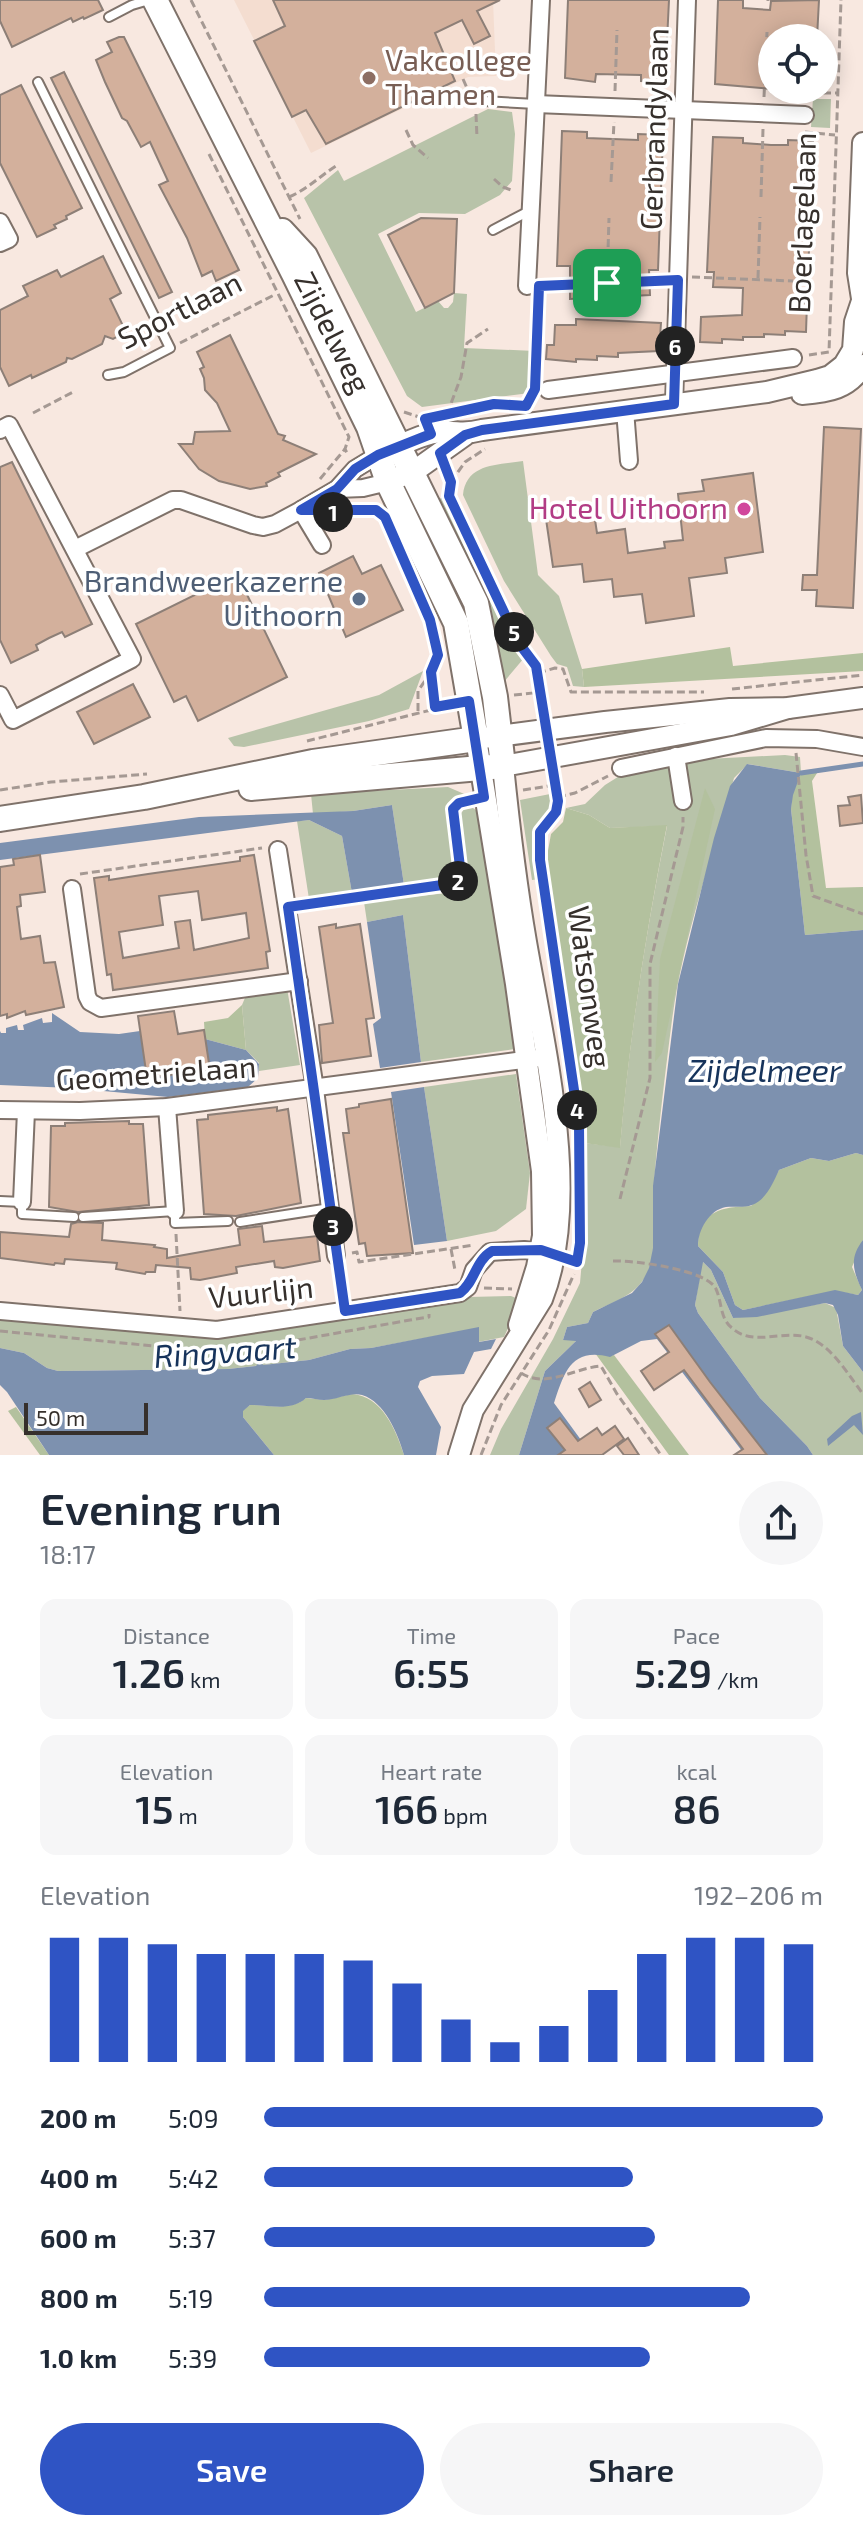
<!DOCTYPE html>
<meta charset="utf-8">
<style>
:root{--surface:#fff;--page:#f6f6f7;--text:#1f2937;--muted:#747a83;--accent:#2f54c4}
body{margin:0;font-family:"Exo 2",sans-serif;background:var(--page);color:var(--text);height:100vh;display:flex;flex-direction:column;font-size:30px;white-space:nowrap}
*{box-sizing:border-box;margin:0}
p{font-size:26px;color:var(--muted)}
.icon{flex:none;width:44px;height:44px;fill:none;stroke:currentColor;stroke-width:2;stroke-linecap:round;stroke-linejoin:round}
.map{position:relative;height:1455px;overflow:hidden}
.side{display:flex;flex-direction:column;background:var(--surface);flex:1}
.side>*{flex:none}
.fabs{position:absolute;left:758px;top:24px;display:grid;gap:16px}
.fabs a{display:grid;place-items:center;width:80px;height:80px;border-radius:50%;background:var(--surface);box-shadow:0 4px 20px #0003;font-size:40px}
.scale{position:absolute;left:24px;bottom:20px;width:124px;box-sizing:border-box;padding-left:8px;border:4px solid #36302c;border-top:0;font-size:22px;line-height:28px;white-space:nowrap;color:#36302c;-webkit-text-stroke:6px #fff;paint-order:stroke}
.pin{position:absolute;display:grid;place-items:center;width:68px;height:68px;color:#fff;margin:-34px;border-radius:16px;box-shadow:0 4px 12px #0006}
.km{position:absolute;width:40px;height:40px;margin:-20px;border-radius:50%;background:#222;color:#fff;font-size:22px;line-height:40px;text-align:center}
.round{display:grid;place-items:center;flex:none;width:84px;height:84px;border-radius:42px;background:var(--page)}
.overview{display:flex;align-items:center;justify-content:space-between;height:136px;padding:0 40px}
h1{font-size:44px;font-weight:600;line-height:60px}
.metrics{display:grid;grid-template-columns:repeat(3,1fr);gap:12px;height:136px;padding:8px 40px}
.metrics div{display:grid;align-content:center;border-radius:16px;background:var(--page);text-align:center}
.metrics b{font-size:40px;font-weight:600}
.metrics small{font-size:22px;font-weight:400}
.metrics p{font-size:22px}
.chart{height:224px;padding:16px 40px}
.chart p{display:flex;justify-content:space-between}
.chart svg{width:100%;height:144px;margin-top:8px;stroke:var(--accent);stroke-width:6}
.primary-button{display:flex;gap:16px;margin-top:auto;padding:16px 40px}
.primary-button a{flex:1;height:92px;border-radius:48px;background:var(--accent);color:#fff;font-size:32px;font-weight:600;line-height:92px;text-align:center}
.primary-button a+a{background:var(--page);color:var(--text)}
ul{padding:0 40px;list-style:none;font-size:26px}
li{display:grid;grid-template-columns:128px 96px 1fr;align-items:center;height:60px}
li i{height:20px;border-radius:10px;background:var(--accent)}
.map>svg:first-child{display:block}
</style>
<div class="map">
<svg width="863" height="1455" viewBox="0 0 863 1455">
<rect width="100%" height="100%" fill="#f8e8e0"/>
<path fill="#f4ddd0" d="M234,0H493L496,76L468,77L311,153Z"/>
<g fill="#b8c3a9">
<path d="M813,99H831L830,128L811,127Z"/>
<path d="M488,109L512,112L515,134L512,181L500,195L465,214L419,213L378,234L416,312L438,301L444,308H448L453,302L454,293L467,294L464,348L535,351L530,393L422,407L407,396L304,198L338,170L344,181Z"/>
<path d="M523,461L538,575L559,596L582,669L584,687L573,686L567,667L557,664L551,656L504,581L463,495C466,463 498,465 523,461Z"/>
<path d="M445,496L516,648L524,658L498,689L495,637L484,593L439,499Z"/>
<path d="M423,671L409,709L369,721L244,747L234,746L228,738L379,695Z"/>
<path d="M785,755L800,757L801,773L748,764L734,778C712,858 683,938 672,1020C665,1075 658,1130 654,1184C651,1211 658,1243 649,1269C639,1295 615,1301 593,1312L588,1323L567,1327L563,1340H577L545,1371L519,1455H490L501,1429L553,1339L580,1283L586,1215L584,1143L620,1147C629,1039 646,932 667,826L610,828L589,815L566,808L585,804L605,785L621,775L707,759Z"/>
<path d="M448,787L469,796L454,798L447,811L455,872L450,879L404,885L392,805L353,811L313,814L311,794Z"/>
<path d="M550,794L552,809L535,834L540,879L532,880L520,800Z"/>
<path d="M473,808L477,811L498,910L515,1049L421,1062L403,915L367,922L364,902L456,892L466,885L468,870L460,815L464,809Z"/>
<path d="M309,820L342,836L352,893L309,899L297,821Z"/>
<path d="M287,988L300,1065L259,1071V1063L246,1050L242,1005L247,993Z"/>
<path d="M516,1074L530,1173L526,1209L496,1231L447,1241L424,1087Z"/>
<path d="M702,1261L711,1270L733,1318L825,1303L836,1308L843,1346L863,1372V1455H813L807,1446L760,1398L698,1313L695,1305Z"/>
<path d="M511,1296L521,1300L504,1337L478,1342L458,1332L371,1348L350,1349L309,1360L228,1369L58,1371L47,1368L24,1353L0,1348V1319L206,1338L236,1336L469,1297Z"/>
</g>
<g fill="#b3c19e">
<path d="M730,647L733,666L863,653V671L584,687L582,669Z"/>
<path d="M819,770L812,781L826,888L863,887V930L805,935L791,809L792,795L801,773Z"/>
<path d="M705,788L715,809L662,1053L655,1062L660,959Z"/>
<path d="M566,808L589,815L610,828L667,825C646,932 629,1040 620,1148L584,1143L546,862L551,834L563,822Z"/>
<path d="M242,1005L246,1050L205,1039L204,1022L228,1018Z"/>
<path d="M856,1153L863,1155V1240L852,1267L862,1290L858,1295L835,1291L743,1310L735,1305L723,1272L698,1246C698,1210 723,1207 751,1206L771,1185L779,1170L811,1158L829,1161Z"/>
<path d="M595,1353L610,1356L614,1355L689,1455H669Z"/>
<path d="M352,1394C382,1396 396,1430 404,1455H274L243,1417L242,1411L250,1405C268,1405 291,1411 306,1398L325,1400Z"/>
<path d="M16,1407L49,1455H40L8,1411Z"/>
</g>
<g fill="#7d91af">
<path d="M747,764L801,773L793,795L791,809L805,935L863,930V1155L856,1153L829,1161L811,1158L779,1170C773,1183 766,1200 752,1205C744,1208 734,1206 726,1207C709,1210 698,1230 698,1246L723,1272L735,1305L743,1310L835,1290L858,1295L862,1290C853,1271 849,1258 863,1240V1372L843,1346L838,1315L833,1305L825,1303L757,1317L733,1318L711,1270L703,1262L695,1305L698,1313L760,1398L807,1446L813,1455H745L657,1339L641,1341L610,1357C571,1347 564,1373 554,1403L592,1455H519L545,1371L576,1341L563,1340L567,1327L588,1323L593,1312L632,1293L642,1282L649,1268L653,1248V1186L678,984L714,838L730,786Z"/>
<path d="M392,805L404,885L352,893L342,836L309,820L0,860V843L199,817L353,811Z"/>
<path d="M403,915L421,1062L380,1068L373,1024L381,1018L367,922Z"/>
<path d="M52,1013L80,1032L119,1034L140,1031L147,1078L210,1069L205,1039L246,1050L259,1064L258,1078L248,1087L168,1097L71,1088L0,1085V1031L1,1033H6V1028L17,1025L18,1030H24L23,1025L42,1018L43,1023L52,1022Z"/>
<path d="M424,1087L447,1241L414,1245L391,1092Z"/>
<path d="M479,1327V1342L496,1339L491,1349L474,1352L464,1374L432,1376L420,1381L418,1387L441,1427L436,1455H404C398,1434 385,1402 362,1395C350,1392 337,1400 324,1400C318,1400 312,1398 306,1398C291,1412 269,1405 250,1405L243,1411V1417L274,1455H49L7,1392L0,1385V1348L24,1353L47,1368L58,1371L228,1369L256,1366L260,1361L263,1365L309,1360L350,1349L371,1348Z"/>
<path d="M861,1412L863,1435L854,1425L828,1446L827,1439L852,1416Z"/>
</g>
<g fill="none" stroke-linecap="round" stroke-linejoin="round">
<path stroke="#7d91af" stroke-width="5" d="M801,773L863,764"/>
</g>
<g fill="#d3b09c" stroke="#8d7f77" stroke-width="2" fill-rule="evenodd">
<path d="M0,0H98L103,10L84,19L83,17L73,22L71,18L12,47L0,21Z"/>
<path d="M273,0H500L477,11L490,36L474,44L462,20L435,33L455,81L326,144L306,110L292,117L254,41L285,26Z"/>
<path d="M568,0H669L665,82L641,81V75L596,74L595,82L565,78Z"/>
<path d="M718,0H743V8L770,10L771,1L819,0L817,38H772V89L715,84Z"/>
<path d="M119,37H124L239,270L216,281L212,271L202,276L187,238L159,185L168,181L150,142L141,147L127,121L122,118L105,82L96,60L112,52L107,42Z"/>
<path d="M64,72L172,292L159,298L51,78Z"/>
<path d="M21,85L82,208L66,216L67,219L54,225L56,228L37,237L0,163V95Z"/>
<path d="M562,131L587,132V138L638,140V134L663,135L658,270H649L650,295L632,296L633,264L588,262L587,298L570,299V266H557Z"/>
<path d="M713,137L743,138V143L771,145H788V140L813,141L808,276H797L796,303H807L806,332L785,331V335L764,334V337H743V340L722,339V343L700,342L701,317L742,315L743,288L713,287L714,272H707Z"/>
<path d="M421,218L457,219L454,293L425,308L388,235Z"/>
<path d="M103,256L121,293L110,299L126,332L113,339L105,336L102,344L72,359L67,358L66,362L32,378L31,375L9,386L0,367V310L28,296L23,286L57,270L61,277Z"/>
<path d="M576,319L661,323L659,351L618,353V357L597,356V360L576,359V362L546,359L547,345H554L555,325H576Z"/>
<path d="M230,335L278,434L285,436L283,440L316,454L278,473L280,476L266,483L267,486L250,489L219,481L199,469L179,444H193L195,432L230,431L217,403L205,390L204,378L200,369L204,367L197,352Z"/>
<path d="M824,427L861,429L853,608L816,606L817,590H802L803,575H817Z"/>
<path d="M12,462L92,624L65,637L62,632L49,638L36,645L38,650L11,663L0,640V467Z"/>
<path d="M753,473L763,552L725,558L727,573L689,578L694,616L646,623L642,594L614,597L612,579L584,582L582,564L553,567L546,519L594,513L597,533L625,529L628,553L665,548L664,542L683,540L678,494L704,491L702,480Z"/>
<path d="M353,556L362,574L381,565L403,610L346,637L319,573Z"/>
<path d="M237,574L287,677L198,721L186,696L174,702L136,624Z"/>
<path d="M133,684L150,717L94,744L77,712Z"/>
<path d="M861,795L863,823L840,826L838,806L850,805L848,797Z"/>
<path d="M40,855L45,892L20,895L21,906L17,907L21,939L40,936L44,963L55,962L64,1007L26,1015L25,1011L7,1018V1014L0,1016V867L14,865L13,859Z"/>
<path d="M254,855L270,951L266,952L268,968L113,990L111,974L107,975L94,878L109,876V880L148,874L240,861V857ZM198,891L202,920L246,913L249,938L194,950L190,920L175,922L179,948L123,958L119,932L163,925L159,896Z"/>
<path d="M336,924V928L360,924L374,1018L366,1019L371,1056L322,1063L319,1025L333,1023L319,927Z"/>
<path d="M174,1011L178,1034L204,1030L210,1070L147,1078L138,1016Z"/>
<path d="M391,1099L413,1253L367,1256L365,1243L359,1244L343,1133H349L346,1109L359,1107V1104Z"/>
<path d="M277,1107V1111L288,1109L301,1203L236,1216L204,1214L197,1120L208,1119V1115Z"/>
<path d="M129,1121V1124H143L149,1205L78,1212L49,1207L51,1126H65V1123Z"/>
<path d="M78,1222L103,1223L102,1240L155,1245L154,1247L167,1249V1258L240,1245L238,1229L262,1226L264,1242L317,1236L320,1261L283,1268L275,1267L274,1261L236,1267L237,1273L200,1280L191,1279L190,1268L156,1265L155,1272H146L145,1274L116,1269L117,1263L65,1259L64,1264L55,1263L54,1265L0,1258V1232L69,1237L71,1224Z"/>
<path d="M669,1325L710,1382L767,1455H734L743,1449L684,1370L654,1390L641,1371L669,1352L655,1334Z"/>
<path d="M590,1382L601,1400L589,1407L579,1389Z"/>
<path d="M560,1418L578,1441L597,1428L602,1435L615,1426L624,1439L602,1455H558L565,1450L547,1428Z"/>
<path d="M628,1438L639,1455H624L617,1446Z"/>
</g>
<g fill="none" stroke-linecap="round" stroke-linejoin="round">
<g stroke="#7f726a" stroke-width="12">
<g id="service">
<path d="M109,17L132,5L149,0"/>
<path d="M38,82L170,348L124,372L108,375"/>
<path d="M466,100L536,104"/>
<path d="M493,230L531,210"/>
<path d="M0,1201L22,1202V1214L74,1217"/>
<path d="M83,1217L175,1211V1223L228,1221"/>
<path d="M240,1222L330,1208"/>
<path d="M554,1253L577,1262"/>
</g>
</g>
<g stroke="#7f726a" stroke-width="20">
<g id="minor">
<path d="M536,104L805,115"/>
<path d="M0,222L9,239L0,243"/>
<path d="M527,286L541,0"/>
<path d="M548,390L793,358"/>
<path d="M674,404L687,0"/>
<path d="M625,410L629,461"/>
<path d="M0,430L9,425L132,659L13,720L0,695"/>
<path d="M337,489L363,488L388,482"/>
<path d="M301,510L322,545"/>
<path d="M75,549L173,500H181L253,525L263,527L275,524L301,510L337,489L355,469L378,455"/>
<path d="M676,756L683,801"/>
<path d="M621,768L766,738L817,739L863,747"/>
<path d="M278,850L315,1089L336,1256"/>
<path d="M72,889L87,996L90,1002L101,1008L299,981"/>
<path d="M167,1107L175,1211"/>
<path d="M0,1110L80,1111L167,1107L546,1057"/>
<path d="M22,1202L26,1111"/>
<path d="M0,1311L217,1330L460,1293L468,1287L474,1270L490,1252L524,1250L552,1253"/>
</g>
</g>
<g stroke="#7f726a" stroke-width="24">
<g id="tertiary">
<path d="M863,143L858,273L863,305"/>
<path d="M802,394C828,392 849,389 863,365"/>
<path d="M385,452C402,445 423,433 442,432C458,431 464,435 482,430L767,392L817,380L830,376L844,365L853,350L855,322L862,301"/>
<path d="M399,477L413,472L465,435"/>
<path d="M519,1325L537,1267L543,1236L542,1171L516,984L476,739L605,722L730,709L788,708L863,698"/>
<path d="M459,1455L473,1410L542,1299C582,1198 544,1047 526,942C516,884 509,825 503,766L731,725L788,708"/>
</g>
</g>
<g stroke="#7f726a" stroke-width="28">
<g id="secondary">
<path d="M251,788L503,766L495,697L476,603L305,256L282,231"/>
<path d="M0,819L144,797L313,762L476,739L456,623L388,482L369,427L294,274L155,0"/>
</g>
</g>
<g stroke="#a59993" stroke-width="3" stroke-dasharray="8 4" stroke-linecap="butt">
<path d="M191,0L300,219"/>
<path d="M768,1V0"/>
<path d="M463,79L467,88"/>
<path d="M615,91L617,30"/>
<path d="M764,97L767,32"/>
<path d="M806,100V93H837"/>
<path d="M476,114L477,138"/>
<path d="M406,130L413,145L428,158"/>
<path d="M805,132L835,135"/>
<path d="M209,154L349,437L345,449L347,453"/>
<path d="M494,179L503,187L514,191"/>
<path d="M611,182L614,122"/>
<path d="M289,197C308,189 321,175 339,164"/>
<path d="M761,197L763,129"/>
<path d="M692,277L793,281"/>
<path d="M758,278L760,217"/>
<path d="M607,283L609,218"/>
<path d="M542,286L662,281"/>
<path d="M180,343L276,294"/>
<path d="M809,355L829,352L841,0"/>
<path d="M536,381L539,297"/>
<path d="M404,412L419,417"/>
<path d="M455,412L494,404L518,406"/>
<path d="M33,413L73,392"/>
<path d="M447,414L461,377L467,343L488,329"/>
<path d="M446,468L451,482L449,496L474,550"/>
<path d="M320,479L345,449"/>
<path d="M451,482L465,462L485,449"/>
<path d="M332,512L376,510"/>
<path d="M496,597L518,642L536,666L545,713"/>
<path d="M431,672L435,707"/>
<path d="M538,673L555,668L563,669L571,692H704"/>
<path d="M732,689L863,675"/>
<path d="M514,695L542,692"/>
<path d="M418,711V691L431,672L438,655L430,619"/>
<path d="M307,741L451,705"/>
<path d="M796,753L806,855L813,896L863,914"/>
<path d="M553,776L558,801L556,812L540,832V860L579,1124L578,1251"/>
<path d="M0,790L51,782L147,774"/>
<path d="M523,790L555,785"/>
<path d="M558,797L575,793L608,776"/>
<path d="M80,874L262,848"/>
<path d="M303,905L456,883L461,875L453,809L459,803L468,801"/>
<path d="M620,1199L650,1078V964L683,827V817"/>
<path d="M176,1234L180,1311"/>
<path d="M451,1249L455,1270"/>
<path d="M352,1253L357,1252L359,1262L474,1245"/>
<path d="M613,1261C633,1260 708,1270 716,1289C722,1302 720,1319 732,1328C755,1349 787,1326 814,1340C834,1350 850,1377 863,1394"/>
<path d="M339,1271L343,1295"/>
<path d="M484,1288L512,1289"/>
<path d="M0,1331L225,1353L410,1320L429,1317V1314"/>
<path d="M521,1373C546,1389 574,1368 601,1366L617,1394L661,1455"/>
<path d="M481,1455L501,1405L549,1330L574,1274"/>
</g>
<use href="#service" stroke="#fff" stroke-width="8"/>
<use href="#minor" stroke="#fff" stroke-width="16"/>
<use href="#tertiary" stroke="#fff" stroke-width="20"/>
<use href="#secondary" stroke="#fff" stroke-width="24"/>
</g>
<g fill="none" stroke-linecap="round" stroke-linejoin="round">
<g stroke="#fff" stroke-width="16">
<path id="route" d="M678,280L674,404L482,430L465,435L440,453L451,482L449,496L518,642L536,666L558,801L556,812L540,832V860L579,1124L580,1243L577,1262L541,1250L492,1251C475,1261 475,1282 460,1293L345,1311L288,907L456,883L461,875L453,809L459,803L484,797L469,701L435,707L431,672L438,655L430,620L385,517L376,510H301L337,489L355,469L378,455L431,434L425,419L494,404L526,406L535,389L539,286Z"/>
</g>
<use href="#route" stroke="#2f54c4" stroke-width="10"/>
</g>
<circle fill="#8d6e63" stroke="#fff" stroke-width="3" cx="369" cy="78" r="8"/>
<circle fill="#d1479c" stroke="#fff" stroke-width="3" cx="744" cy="509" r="8"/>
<circle fill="#5c6f8a" stroke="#fff" stroke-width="3" cx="359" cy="599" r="8"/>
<g text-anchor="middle" stroke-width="7" stroke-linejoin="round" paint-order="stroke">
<g font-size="30" fill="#785e54" stroke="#fff" text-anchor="start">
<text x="385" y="71">Vakcollege<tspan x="385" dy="34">Thamen</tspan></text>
</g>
<g font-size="30" fill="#36302c" stroke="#fff">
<text transform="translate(655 129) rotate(-88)" y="10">Gerbrandylaan</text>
<text transform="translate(803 223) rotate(-88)" y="10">Boerlagelaan</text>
<text transform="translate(180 311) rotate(-27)" y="10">Sportlaan</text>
<text transform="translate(332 333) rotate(63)" y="10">Zijdelweg</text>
<text transform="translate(589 987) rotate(82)" y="10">Watsonweg</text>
<text transform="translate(156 1074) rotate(-4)" y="10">Geometrielaan</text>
<text transform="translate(261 1293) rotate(-6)" y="10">Vuurlijn</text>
</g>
<g font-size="30" fill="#b23c85" stroke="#fff" text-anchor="end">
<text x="728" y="519">Hotel Uithoorn</text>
</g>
<g font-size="30" fill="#4e5e75" stroke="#fff" text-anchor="end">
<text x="343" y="592">Brandweerkazerne<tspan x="343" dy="34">Uithoorn</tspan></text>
</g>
<g font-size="32" font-style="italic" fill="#16335b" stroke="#fff">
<text x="765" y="1082">Zijdelmeer</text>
<text transform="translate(225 1352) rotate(-4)" y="11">Ringvaart</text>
</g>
</g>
</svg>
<div class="fabs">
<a><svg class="icon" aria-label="locate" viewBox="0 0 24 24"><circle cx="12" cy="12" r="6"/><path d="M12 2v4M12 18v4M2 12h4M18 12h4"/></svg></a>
</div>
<div class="scale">50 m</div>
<div class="pin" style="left:607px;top:283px;background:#1e9e55"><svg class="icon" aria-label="arrive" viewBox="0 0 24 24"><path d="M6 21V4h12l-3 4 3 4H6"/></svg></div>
<b class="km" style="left:333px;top:512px">1</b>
<b class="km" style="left:458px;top:881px">2</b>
<b class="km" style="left:333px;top:1226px">3</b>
<b class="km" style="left:577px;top:1110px">4</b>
<b class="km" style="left:514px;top:632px">5</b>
<b class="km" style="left:675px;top:346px">6</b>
</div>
<section class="side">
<div class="overview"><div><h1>Evening run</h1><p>18:17</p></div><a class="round"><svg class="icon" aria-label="share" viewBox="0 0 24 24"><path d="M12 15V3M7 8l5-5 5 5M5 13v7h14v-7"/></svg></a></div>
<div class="metrics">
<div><p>Distance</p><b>1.26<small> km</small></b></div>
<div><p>Time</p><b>6:55</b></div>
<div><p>Pace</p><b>5:29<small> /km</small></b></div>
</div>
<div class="metrics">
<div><p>Elevation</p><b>15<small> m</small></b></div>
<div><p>Heart rate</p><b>166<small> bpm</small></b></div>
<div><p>kcal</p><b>86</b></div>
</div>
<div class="chart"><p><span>Elevation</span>192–206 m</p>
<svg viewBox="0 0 160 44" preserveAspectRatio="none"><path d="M5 44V6M15 44V6M25 44V8M35 44V11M45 44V11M55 44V11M65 44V13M75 44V20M85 44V31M95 44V38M105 44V33M115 44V22M125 44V11M135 44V6M145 44V6M155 44V8"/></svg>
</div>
<ul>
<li><b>200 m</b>5:09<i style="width:100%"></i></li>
<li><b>400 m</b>5:42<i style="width:66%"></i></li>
<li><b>600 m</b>5:37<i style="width:70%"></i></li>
<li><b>800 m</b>5:19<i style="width:87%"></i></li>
<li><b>1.0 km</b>5:39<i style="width:69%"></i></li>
</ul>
<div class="primary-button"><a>Save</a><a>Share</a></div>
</section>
